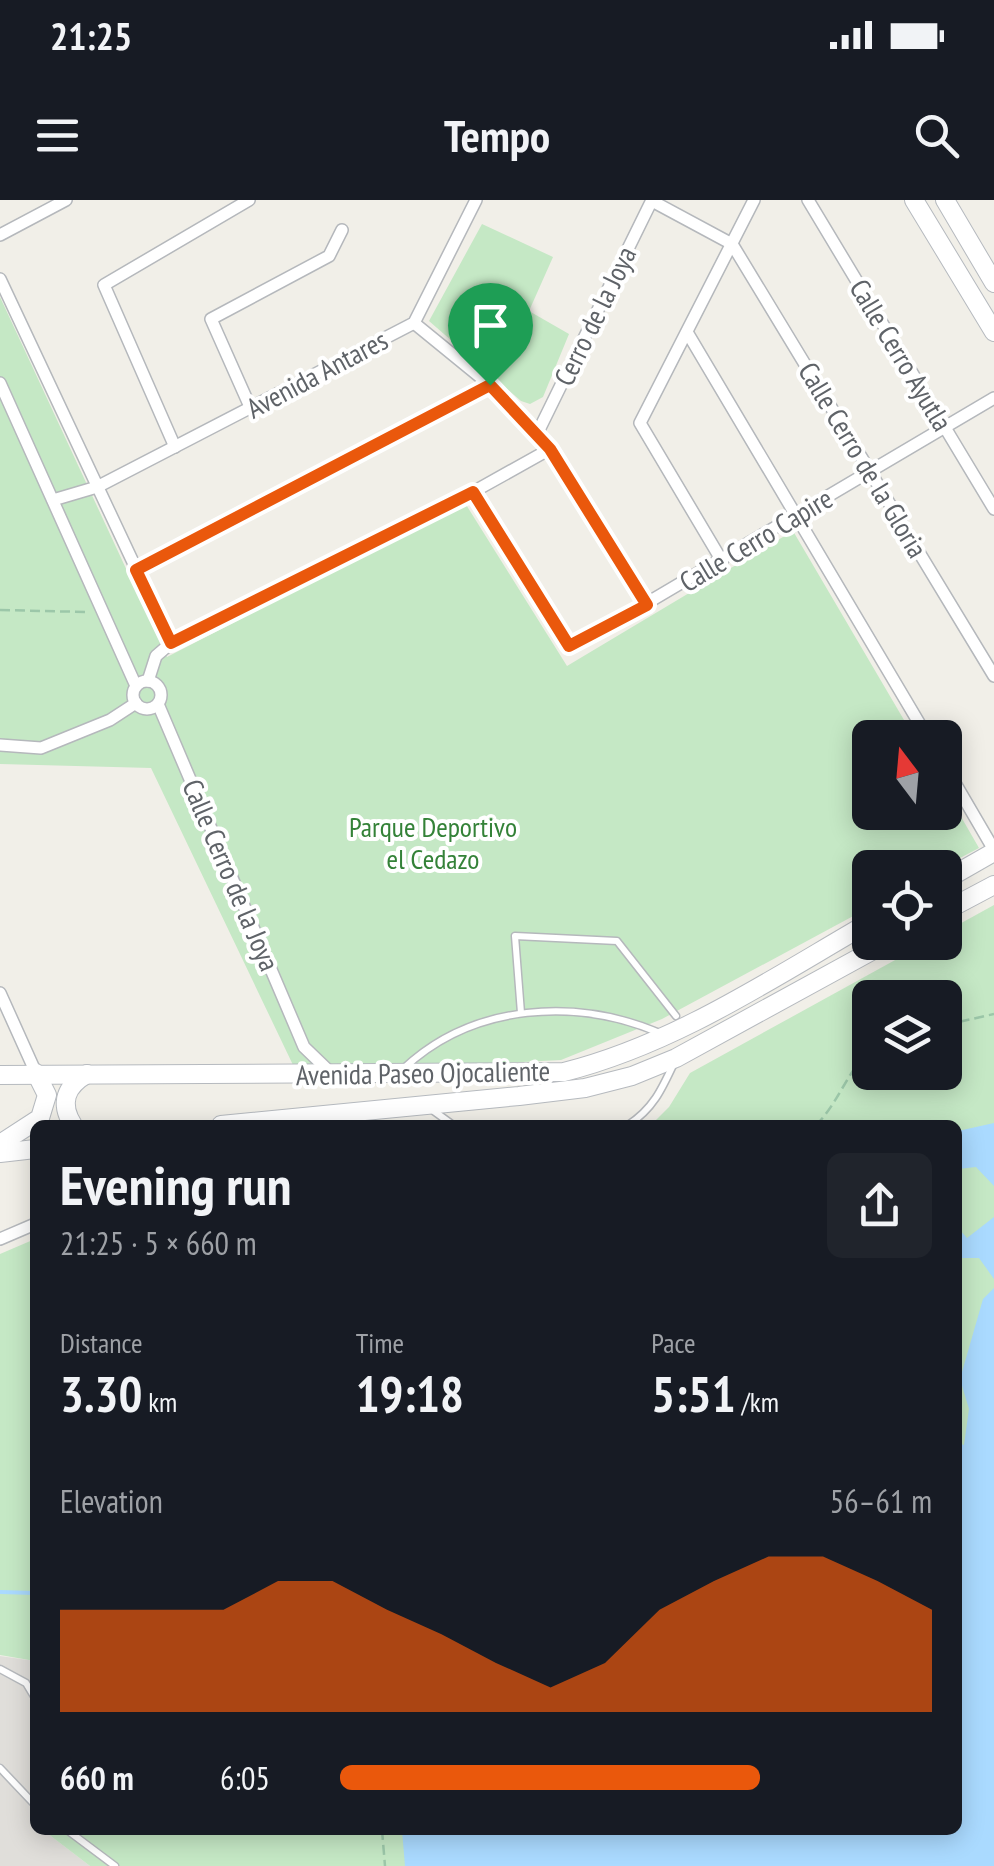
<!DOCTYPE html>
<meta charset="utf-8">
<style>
:root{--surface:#171b24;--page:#20242c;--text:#f1f3f6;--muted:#9ea1a6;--accent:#ea580c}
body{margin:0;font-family:"PT Sans Narrow",sans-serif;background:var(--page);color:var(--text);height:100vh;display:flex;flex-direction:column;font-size:38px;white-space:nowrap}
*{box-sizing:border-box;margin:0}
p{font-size:32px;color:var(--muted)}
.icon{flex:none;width:55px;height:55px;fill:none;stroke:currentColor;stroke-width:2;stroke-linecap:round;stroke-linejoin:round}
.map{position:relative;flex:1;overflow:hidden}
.drawer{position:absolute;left:30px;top:920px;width:932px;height:715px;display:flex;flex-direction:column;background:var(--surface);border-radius:15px;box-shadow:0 5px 25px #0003}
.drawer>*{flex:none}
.needle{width:65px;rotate:344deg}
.buttons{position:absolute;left:852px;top:520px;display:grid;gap:20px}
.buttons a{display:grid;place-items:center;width:110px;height:110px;border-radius:15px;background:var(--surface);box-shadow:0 5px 25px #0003;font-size:50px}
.pin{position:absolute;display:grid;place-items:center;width:85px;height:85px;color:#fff;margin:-102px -42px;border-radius:50% 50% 50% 0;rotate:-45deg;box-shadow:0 0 10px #0007}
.pin .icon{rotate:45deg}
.round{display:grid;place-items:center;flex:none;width:105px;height:105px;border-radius:15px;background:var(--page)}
.overview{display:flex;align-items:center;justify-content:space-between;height:170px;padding:0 30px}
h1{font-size:55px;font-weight:600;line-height:75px}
.stats{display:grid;grid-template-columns:repeat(3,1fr);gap:15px;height:170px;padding:10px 30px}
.stats div{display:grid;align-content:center}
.stats b{font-size:50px;font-weight:600}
.stats small{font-size:28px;font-weight:400}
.stats p{font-size:28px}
.chart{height:280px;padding:20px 30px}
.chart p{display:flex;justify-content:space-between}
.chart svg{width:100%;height:180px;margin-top:10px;fill:var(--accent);opacity:.7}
ul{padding:0 30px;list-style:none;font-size:32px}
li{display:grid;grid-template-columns:160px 120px 1fr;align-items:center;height:75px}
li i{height:25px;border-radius:12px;background:var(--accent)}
.status{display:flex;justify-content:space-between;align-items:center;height:70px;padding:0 50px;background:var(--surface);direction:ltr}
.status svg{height:28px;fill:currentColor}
header{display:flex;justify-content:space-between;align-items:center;height:130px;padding:0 30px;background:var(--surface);font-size:45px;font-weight:600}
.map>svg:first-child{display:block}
</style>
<div class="status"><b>21:25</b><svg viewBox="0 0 49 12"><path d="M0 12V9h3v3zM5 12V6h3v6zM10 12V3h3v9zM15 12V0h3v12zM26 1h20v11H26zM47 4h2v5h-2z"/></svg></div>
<header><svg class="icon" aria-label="menu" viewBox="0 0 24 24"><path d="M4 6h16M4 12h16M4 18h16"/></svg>Tempo<svg class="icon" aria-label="search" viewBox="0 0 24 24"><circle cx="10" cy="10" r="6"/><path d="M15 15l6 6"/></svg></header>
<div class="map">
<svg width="994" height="1666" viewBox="0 0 994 1666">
<rect width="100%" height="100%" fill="#f1efe8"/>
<path fill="#e0deda" d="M0,1456L35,1461V1630H43L90,1666H0Z"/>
<g fill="#c5e8c5" fill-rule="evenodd">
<path d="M482,24L553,57L529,111L569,134L543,197L530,204L521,201L429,121Z"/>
<path d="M0,97L167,457L465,303L567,466L793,331L914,537L870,538V612H945V589L979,648L943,667L870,668V707L662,819L561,860L431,867L293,865L151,568L0,564Z"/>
<path d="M994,705V1666H90L43,1630H958V925H651L669,907L690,873L926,743L945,742V732ZM870,798H945V872H870Z"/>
<path d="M35,1039V1461L0,1455V1054Z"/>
</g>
<g fill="#aadaff">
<path d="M994,923V986L976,967L958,969V931Z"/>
<path d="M994,1017V1079L979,1058H958V1028L967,1038Z"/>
<path d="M994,1088V1666H405L402,1630H958V1243L964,1245L969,1209L960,1179L983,1099Z"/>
</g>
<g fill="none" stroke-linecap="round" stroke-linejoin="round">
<path stroke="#aadaff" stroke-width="4" d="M0,1392L35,1393"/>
<g stroke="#b5b8bc" stroke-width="9">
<g id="service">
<path d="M521,813L515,736L617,741L676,816"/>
<path d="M403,869C473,803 577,797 662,834"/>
<path d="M431,909L453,925"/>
<path d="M628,925C653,909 662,889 674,863"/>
<path d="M0,1469L26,1483L35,1498"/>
<path d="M0,1568L35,1605"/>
<path d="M67,1630L115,1666"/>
</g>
</g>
<g stroke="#b5b8bc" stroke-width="14">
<g id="minor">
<path d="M808,0L994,309"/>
<path d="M652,1L732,44L994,476"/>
<path d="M0,35L66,0"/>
<path d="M0,79L171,443"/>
<path d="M414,123L490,185L538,232L647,405"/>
<path d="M687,132L928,538"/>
<path d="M0,183L136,486"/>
<path d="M251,209L211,119L329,56L342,30"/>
<path d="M538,232L652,0"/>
<path d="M175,247L104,85L249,0"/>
<path d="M473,292L564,442L576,445L994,198"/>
<path d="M53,300L97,287L414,123L476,0"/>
<path d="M722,361L640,223L754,0"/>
<path d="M136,370L490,185"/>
<circle cx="147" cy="495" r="14"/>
<path d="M148,481L156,456L171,443L473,292L550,249"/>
<path d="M158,504L304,847L331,873"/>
<path d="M0,545L41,548L110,520L136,503"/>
<path d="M945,566L994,650"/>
<path d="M0,793L36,873"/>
<path d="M0,1039L35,1024"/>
</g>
</g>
<g stroke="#b6babf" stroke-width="20">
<g id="secondary">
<path d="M914,0L994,132"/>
<path d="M945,0L994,83"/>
<path d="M945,680L994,652"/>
<path d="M945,711L994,685"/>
<path d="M0,875L564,872C675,844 771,779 870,722"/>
<path d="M73,925C59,903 66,886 87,874"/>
<path d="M221,925L519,896L585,888L632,876L676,858L888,742"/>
<path d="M0,944L40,918L47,895L36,873"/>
<path d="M0,953L35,949"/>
</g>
</g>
<g stroke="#9cc7a9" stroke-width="2.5" stroke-dasharray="10 5" stroke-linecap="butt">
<path d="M0,410L87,412"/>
<path d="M945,825L994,814"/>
<path d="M816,925C838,904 850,866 870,851"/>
<path d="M382,1630L385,1666"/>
</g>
<use href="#service" stroke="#fff" stroke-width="6"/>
<use href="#minor" stroke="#fff" stroke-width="11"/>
<use href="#secondary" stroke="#fff" stroke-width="18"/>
</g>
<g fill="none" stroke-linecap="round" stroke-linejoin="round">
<g stroke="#fff" stroke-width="20">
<path id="route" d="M490,185L550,249L647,405L569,446L473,292L171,443L136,370Z"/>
</g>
<use href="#route" stroke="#ea580c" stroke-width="12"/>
</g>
<g text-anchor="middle" stroke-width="8" stroke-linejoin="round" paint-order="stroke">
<g font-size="28" fill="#5f6368" stroke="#fff">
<text transform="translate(595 116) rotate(-64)" y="10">Cerro de la Joya</text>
<text transform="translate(901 155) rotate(59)" y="10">Calle Cerro Ayutla</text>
<text transform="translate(317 174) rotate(-28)" y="10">Avenida Antares</text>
<text transform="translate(863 260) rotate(59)" y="10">Calle Cerro de la Gloria</text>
<text transform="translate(756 340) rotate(-31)" y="10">Calle Cerro Capire</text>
<text transform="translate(231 675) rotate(67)" y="10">Calle Cerro de la Joya</text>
<text transform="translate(423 873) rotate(-1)" y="10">Avenida Paseo Ojocaliente</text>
</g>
<g font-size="28" fill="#348238" stroke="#fff">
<text x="433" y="637">Parque Deportivo<tspan x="433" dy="32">el Cedazo</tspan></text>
</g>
</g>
</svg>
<div class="buttons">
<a><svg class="needle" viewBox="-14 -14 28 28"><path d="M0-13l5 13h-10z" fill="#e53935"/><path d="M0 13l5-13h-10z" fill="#9ea1a6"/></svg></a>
<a><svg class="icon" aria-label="locate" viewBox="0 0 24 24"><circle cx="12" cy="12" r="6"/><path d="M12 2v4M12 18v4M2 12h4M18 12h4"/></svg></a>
<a><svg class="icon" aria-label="layers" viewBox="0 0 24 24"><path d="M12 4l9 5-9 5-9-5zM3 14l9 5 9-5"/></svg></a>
</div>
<div class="pin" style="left:490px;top:185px;background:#1e9e55"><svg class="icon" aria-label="arrive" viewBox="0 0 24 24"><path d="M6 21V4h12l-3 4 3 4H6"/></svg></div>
<section class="drawer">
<div class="overview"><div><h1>Evening run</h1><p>21:25 · 5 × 660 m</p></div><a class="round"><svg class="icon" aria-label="share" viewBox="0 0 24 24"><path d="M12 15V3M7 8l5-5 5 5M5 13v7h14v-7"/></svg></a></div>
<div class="stats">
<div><p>Distance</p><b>3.30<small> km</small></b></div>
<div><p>Time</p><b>19:18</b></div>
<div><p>Pace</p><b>5:51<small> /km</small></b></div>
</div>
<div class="chart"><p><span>Elevation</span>56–61 m</p>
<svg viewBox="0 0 160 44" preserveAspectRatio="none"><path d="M0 44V19L10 19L20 19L30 19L40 12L50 12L60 19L70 25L80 32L90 38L100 32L110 19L120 12L130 6L140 6L150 12L160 19V44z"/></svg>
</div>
<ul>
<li><b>660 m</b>6:05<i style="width:71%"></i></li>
</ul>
</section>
</div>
